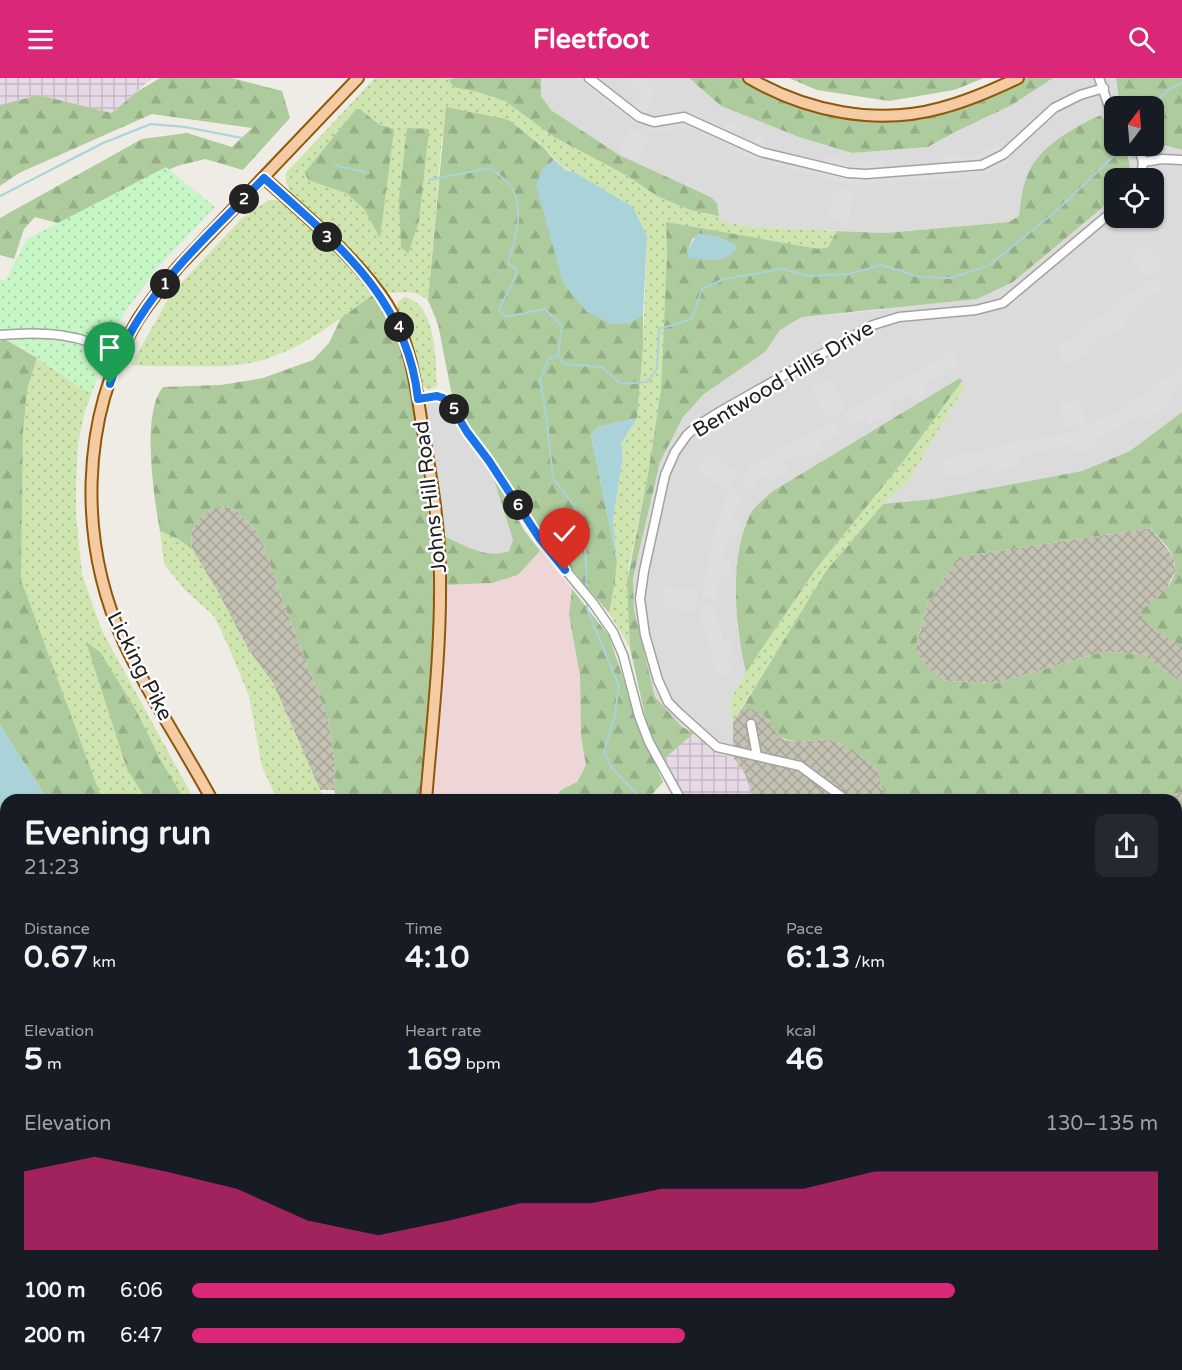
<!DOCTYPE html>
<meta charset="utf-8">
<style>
:root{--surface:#171b24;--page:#242831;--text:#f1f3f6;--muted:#9ea1a6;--accent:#db2777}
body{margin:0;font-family:"Varela Round",sans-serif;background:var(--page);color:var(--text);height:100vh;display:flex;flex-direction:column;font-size:22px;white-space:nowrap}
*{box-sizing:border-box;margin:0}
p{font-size:20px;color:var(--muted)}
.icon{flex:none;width:33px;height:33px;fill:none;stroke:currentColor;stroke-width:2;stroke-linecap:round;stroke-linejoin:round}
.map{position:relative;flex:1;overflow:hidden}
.sheet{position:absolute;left:0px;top:716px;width:1182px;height:578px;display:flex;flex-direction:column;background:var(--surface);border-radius:18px 18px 0 0;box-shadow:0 2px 4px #0004}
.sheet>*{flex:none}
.needle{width:39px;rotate:16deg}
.controls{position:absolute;left:1104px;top:18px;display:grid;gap:12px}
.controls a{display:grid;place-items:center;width:60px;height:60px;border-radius:12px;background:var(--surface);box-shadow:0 2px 4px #0004;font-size:30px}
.pin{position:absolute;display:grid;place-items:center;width:51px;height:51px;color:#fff;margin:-62px -26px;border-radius:50% 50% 50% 0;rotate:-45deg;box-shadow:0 0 6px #0007}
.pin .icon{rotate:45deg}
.km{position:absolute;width:30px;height:30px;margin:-15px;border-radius:50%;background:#222;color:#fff;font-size:16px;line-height:30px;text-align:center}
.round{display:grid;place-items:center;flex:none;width:63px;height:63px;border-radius:12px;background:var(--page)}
.summary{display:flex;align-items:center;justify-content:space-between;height:102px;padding:0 24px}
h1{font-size:33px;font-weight:700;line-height:45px}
.metrics{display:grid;grid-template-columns:repeat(3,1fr);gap:9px;height:102px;padding:6px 24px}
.metrics div{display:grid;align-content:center}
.metrics b{font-size:30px;font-weight:700}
.metrics small{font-size:16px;font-weight:400}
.metrics p{font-size:16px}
.chart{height:168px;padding:12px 24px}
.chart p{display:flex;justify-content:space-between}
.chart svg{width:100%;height:108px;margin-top:6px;fill:var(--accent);opacity:.7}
ul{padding:0 24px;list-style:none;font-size:20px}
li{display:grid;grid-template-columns:96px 72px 1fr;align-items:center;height:45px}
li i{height:15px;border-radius:8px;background:var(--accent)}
header{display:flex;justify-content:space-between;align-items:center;height:78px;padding:0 24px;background:var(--accent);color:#fff;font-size:27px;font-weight:700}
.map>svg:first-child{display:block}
</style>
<header><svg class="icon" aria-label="menu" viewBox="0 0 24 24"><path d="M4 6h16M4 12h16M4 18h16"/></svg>Fleetfoot<svg class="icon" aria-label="search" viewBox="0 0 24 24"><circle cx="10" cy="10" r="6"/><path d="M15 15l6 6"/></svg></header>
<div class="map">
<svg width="1182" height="1292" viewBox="0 0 1182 1292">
<defs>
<pattern id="industrial-grid" width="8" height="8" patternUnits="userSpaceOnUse" patternTransform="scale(1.5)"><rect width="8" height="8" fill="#e7d8e6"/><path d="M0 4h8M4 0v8" fill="none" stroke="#c6b9c5"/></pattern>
<pattern id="construction-cross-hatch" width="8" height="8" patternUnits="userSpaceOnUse" patternTransform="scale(1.5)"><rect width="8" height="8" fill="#c3c1b1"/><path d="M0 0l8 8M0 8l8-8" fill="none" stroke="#a7a598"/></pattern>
<pattern id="grass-dots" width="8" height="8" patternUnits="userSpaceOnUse" patternTransform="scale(1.5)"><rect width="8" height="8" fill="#cee5af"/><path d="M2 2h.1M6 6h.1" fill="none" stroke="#b0c496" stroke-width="1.8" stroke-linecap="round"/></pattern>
<pattern id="forest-firs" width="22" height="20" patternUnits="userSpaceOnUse" patternTransform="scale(1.5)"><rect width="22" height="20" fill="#aecb9d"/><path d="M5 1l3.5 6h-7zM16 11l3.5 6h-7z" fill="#95ae87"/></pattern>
<pattern id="park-dots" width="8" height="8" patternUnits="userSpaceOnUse" patternTransform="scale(1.5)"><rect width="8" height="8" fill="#c6f6c5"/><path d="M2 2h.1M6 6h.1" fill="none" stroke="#aad2a9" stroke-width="1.8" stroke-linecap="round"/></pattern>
</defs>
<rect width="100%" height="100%" fill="#efebe5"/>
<g fill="#dcdbdb">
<path d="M541,0H689L721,28L799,59L852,75L928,69L957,53L1012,27L1053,0H1116L1120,28H1114V57L1101,37L1023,112L1019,138L1009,144L885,155L754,149L724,144L719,138L717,125L711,119L619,77L551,32L541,18Z"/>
<path d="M1154,64L1182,72V334L1130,373L1082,393L933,421L883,426L909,402L965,308L960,301L773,413L737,547L746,594L729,624L733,644V679L719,677L694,655L682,649L655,619L645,585L634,532L633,500L660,384L683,339L704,316L765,274L780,252L802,239L880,232L1013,204L1114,120V140H1154V100H1127L1130,80L1121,68H1154Z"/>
<path d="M433,323L441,325L448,331L491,392L514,462L509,474L500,477L473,472L444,458L437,401L425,332L427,325Z"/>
<path d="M1182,913V996L1176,1002V924Z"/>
<path d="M704,1287H801L799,1292H704Z"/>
</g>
<path fill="#eed6d7" d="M540,473L572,511L569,537L580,598L581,659L586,687L577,704L561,712L553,721L431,722L445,584V507L492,505L518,497Z"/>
<g fill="url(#industrial-grid)">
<path d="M0,0H152L112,35L39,17L0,27Z"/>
<path d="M694,655L719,677L733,679L745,696L753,719L755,721H687L663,682Z"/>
</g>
<g fill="url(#construction-cross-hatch)">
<path d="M219,428L233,430L255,451L263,466L288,537L328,640L335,687L334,712H320L273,605L248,571L218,514L192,471L191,454L202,437Z"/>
<path d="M1151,450L1174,480L1175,493L1149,548L1182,568V605L1142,576L1102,574L997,605L948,603L927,591L915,571L928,525L958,479Z"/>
<path d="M743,629L757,632L773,647L778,659L785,662L796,664L829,661L852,671L878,692L882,709L890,721H755L753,719L745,696L733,679V644Z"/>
<path d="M1182,714V890L1176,889V722H1156Z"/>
</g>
<g fill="url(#grass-dots)" fill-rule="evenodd">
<path d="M375,0H445L449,1L453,9L478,14L505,23L554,59L626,97L657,118L690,132L719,138L724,144L754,149L837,153L828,169L819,171L666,145L667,177L661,311L648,396L628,492L630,570L609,535L615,504L617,483L613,442L623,378L621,365L637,340L643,269L647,158L633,129L576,95C560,90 554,80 543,69C533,59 520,51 509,42L442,59L428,222C407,207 402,220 383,212L290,113L286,104V95ZM356,31H360L381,47L380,159L364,131L346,115L305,94Z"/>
<path d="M269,122H276L285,126L353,191L374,216C343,238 313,263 277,277C241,292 205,288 168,288C155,288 144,288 131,287L171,216L242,140Z"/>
<path d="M404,219C436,224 436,283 437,308L428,312L423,308L410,262L397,229L398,224Z"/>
<path d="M37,280C56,291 72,306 92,315L85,332L78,365L76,405V436L82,496L101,551L194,721H102L21,502L23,354L27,312Z"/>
<path d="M962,303L965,308L909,402L883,426L826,493L733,644L729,624L746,594L816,491L905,381Z"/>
<path d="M160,453L178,461L192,471L218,514L248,571L273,605L324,721H277L262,689L249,618L226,563L214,538L185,512L164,486Z"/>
<path d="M0,814L6,821V1287H131L132,1292H0Z"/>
<path d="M332,1287H412L414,1292H333Z"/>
</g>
<g fill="url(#forest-firs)" fill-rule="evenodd">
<path d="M160,0H231L282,13L290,40L243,92L205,81L177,88L58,145L35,139L24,151L14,181L0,177V140L142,61L187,55L232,69L252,50L152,36L19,95L0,108V27L39,17L112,35L135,15Z"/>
<path d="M455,0H541V18L551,32L619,77L711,119L717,125L719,138L690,132L657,118L626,97L554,59L505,23L478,14L453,9L449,1Z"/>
<path d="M689,0H741L784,23L816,34L859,42L912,41L950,35L1027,0H1053L1012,27L957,53L928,69L852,75L799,59L721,28Z"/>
<path d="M789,0H984L954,12L889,23L817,12Z"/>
<path d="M1116,0H1182V72L1154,64V28H1120Z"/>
<path d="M446,29L509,42L543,69L554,82L542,92L631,245L643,236V269L637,340L597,349L591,357L617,483L615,504L609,535L560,477L524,429L461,335L451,313L438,246L428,222Z"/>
<path d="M356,31H360L380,47L394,51L380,160L364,131L346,115L308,102L305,94Z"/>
<path d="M1101,37L1114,57V68H1121C1129,79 1133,88 1127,100H1114V120L1013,204L977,221L802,239L780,252L765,274L704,316L683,339L660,384L633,500L634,532L655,619L682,649L694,655L663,682L647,647L630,570L627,504L648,396L661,311L667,177L666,144L819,171L828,169L837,153L885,155L1009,144L1019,138C1021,124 1022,109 1028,96C1038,69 1076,48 1101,37ZM718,159L735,167L737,170L699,181H690L687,173L693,160Z"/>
<path d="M407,50L429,51L419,143L408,176L401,169L399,121Z"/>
<path d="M374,216L388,238L402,271L418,358L434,478L433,574L421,721H337L334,712L335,687L328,640L288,537L263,466L255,451L233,430L219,428L202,437L191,454L192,471L178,461L160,453C154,421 141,335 163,309L221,307L263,300L313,282L329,265L341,240Z"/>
<path d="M3,260L37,280L27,312L23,354L21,502L102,721H47L0,647V264Z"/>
<path d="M960,300L962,303L905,381L816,491L746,594C735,549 729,479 750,437C754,428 766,420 773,413Z"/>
<path d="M1182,334V568L1149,548L1139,534C1155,522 1181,505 1174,481C1171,471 1158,459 1151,450L958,479L928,525L915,570L927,591L948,603L997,605L1102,574L1142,576L1182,605V714L1156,722L890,721L882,709L878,692L852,671L829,661L796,664L778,659C771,642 761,632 743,629L826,493L883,426L933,421L1082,393L1130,373Z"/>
<path d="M491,392L524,452L540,473L518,497L492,505L445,507L444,458C464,467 487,482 509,473L513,462Z"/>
<path d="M572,511L609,558L641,653L663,704L648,721L553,722L561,712L577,704L586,687L581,659L580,598L569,537Z"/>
<path d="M86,564L100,574L136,632L160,681L184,721H146L127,691Z"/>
<path d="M1182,996V1292H939L942,1287H1176V1002Z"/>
<path d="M227,1287H332L333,1292H227Z"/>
<path d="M445,1287H544L547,1292H446Z"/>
<path d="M560,1287H673L677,1292H562Z"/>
<path d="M801,1287H930L927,1292H799Z"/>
</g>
<path fill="url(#park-dots)" d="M166,89L215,129L157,190L108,258L100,275L102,284L92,315L78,309L56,291L10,263L3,260L0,264V202H6L27,161Z"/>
<g fill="#dedede">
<path d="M575,0H599L635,28L644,17L623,0H646L648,8L657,17L637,48Z"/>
<path d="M669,34H696L702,40L724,50L728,43L742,50L739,57L753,64L757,58L766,62L765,70L823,84L825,77L851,84L884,83L885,90L910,89L944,86V78L980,76L998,66L1010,85L993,94L975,99L857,107L837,104L746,79L692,51L683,50L662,54L647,53L651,37Z"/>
<path d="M630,50L649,59L637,84L618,74Z"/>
<path d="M835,108L855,113L847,146L827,141Z"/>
<path d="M1145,165L1163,187L1147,200L1130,178Z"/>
<path d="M1154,198L1162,210L1123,241L1127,247L1106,261L1102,257L1085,269L1088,274L1075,283L1067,286L1056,271Z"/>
<path d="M955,272L959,286L924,306L927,314L914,322L909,315L890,326L893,334L870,347L866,340L850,349L843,336Z"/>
<path d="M1182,289V306L1170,316L1175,322L1145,343L1139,336L1121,349L1094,362L1097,370L1073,376L1070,368L1019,379L1020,386L993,394L990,386L970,391L972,396L950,400L949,397H945L943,380L1072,353L1074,357L1082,354L1081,350L1117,334Z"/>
<path d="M829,301L846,331L828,341L810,310Z"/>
<path d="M1080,322L1086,344L1065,350L1059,325Z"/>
<path d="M833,341L839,355L819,365L823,372L806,381L803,376L785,385L789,392L771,402L765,396L750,411L737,403L750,389Z"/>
<path d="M709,375L740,396L725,412L697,391Z"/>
<path d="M731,409L743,418L733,441L740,444L736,459L729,458L724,482L731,484L729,499L720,498L716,522L701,517L718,441Z"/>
<path d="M665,508L698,512L697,534L664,530Z"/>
<path d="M700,526L714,527L724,564L730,563L734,575L727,577L732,595L718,599L701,543Z"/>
</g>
<g fill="#a9d2d9">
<path d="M554,82L566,92L576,95L633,129L647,158L643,236L631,245L611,246L587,234L563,205L536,107L542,92Z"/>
<path d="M698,155L718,159L736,167L737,170C723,188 709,180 690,181L687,173Z"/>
<path d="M637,340L621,365L623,378L613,442L617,483L591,357L597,349Z"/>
<path d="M0,647L47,721L6,722V775L0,767Z"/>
<path d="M151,1287H227V1292H152Z"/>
</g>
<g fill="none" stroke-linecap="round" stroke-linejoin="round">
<g stroke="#a9d2d9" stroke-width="2">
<path d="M1152,28L1169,11L1182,5"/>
<path d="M334,87L369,95"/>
<path d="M429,102L490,90C496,95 504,100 509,106C527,129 515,161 508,185L517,192C515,207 503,218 499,233L506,239L545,231L562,248L558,277L548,281L540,302L546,336L553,400L575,429L585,464L587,514"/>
<path d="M0,118L103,65L151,46L185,49L242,60"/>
<path d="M558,277L564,286L602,289L621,306L647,304L657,291L659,251L692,241L702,211L724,201L783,191L809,198L849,196L881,187L920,199L951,200L988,188L1056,133L1113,79"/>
<path d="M587,522V531L619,608L614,641L604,674L611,689L643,722"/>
<path d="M1176,914L1182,916"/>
</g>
<g stroke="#a2a2a2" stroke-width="11">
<g id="minor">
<path d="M589,0L639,39L654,44L684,39L761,74L848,95L866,96L982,87L1004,76L1054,30L1080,17L1104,10"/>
<path d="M1099,0L1114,43"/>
<path d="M1138,68L1143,84L1141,100"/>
<path d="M1143,84L1162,81L1182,82"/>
<path d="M0,257C43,253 82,255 119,278"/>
<path d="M418,321L437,318L443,320L450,325L467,354L489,383L540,461L593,525L613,554L623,577L639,638L649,664L681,722"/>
<path d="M751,646L757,678"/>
<path d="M846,722L800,688L717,669L679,635L668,624L658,602L645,557L640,521L644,493L665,397L675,374L687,357L697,348L721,333L873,247L899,239L976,232L1003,225L1114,132"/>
<path d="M1176,757H1182"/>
<path d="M1176,893L1182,894"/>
</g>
</g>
<g stroke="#8e570b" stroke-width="14">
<g id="major">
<path d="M749,0C806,33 876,48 941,30C968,23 993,12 1018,0"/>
<path d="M264,100C303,135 359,182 387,226C411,265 415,303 422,347C431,397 440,449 440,500C441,574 432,648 426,722"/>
<path d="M212,722C184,670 150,620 125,567C78,465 79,341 137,243C149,224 164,206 178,189L358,0"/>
<path d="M427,1287L428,1292"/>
<path d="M555,1287L557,1292"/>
</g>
</g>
<use href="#minor" stroke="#fff" stroke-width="8"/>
<use href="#major" stroke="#f5cba4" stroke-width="10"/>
</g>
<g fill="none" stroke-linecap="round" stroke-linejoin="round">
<g stroke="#fff" stroke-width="12">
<path id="route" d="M110,306C117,284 125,262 138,242C171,189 221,145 264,100C335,164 407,219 418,321L437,318L443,320L450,326L467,354L489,383L540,461L565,492"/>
</g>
<use href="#route" stroke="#1a73e8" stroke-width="8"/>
</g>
<g text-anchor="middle" stroke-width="5" stroke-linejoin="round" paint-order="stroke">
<g font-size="21" fill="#1e1e1e" stroke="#fff">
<text transform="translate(783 301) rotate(-31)" y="7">Bentwood Hills Drive</text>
<text transform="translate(430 419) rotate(-97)" y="7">Johns Hill Road</text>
<text transform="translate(140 588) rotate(63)" y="7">Licking Pike</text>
</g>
</g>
</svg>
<div class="controls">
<a><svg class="needle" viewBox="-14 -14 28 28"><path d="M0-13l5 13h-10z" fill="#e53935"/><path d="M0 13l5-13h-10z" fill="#9ea1a6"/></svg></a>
<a><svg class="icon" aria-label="locate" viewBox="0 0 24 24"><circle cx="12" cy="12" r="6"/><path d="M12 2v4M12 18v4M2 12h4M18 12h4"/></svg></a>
</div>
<div class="pin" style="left:110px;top:306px;background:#1e9e55"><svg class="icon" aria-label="arrive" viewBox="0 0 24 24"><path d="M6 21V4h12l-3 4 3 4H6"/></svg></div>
<div class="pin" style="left:565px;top:492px;background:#d93025"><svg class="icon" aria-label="check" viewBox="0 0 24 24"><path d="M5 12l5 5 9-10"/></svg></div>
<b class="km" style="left:165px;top:206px">1</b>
<b class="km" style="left:244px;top:121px">2</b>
<b class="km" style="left:327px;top:159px">3</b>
<b class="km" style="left:399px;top:249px">4</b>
<b class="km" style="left:454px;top:331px">5</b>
<b class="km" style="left:518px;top:427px">6</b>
<section class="sheet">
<div class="summary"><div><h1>Evening run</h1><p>21:23</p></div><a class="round"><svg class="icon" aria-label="share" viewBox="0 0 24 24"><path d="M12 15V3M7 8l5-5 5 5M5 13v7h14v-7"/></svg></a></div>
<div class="metrics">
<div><p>Distance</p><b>0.67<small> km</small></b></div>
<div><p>Time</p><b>4:10</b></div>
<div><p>Pace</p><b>6:13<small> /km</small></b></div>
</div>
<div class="metrics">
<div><p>Elevation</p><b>5<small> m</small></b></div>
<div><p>Heart rate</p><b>169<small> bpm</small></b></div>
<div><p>kcal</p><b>46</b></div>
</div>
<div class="chart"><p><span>Elevation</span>130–135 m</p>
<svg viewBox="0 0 160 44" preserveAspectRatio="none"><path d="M0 44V12L10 6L20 12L30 19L40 32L50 38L60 32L70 25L80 25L90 19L100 19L110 19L120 12L130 12L140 12L150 12L160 12V44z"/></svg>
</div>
<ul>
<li><b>100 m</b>6:06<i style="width:79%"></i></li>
<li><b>200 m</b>6:47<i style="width:51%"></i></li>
</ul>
</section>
</div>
